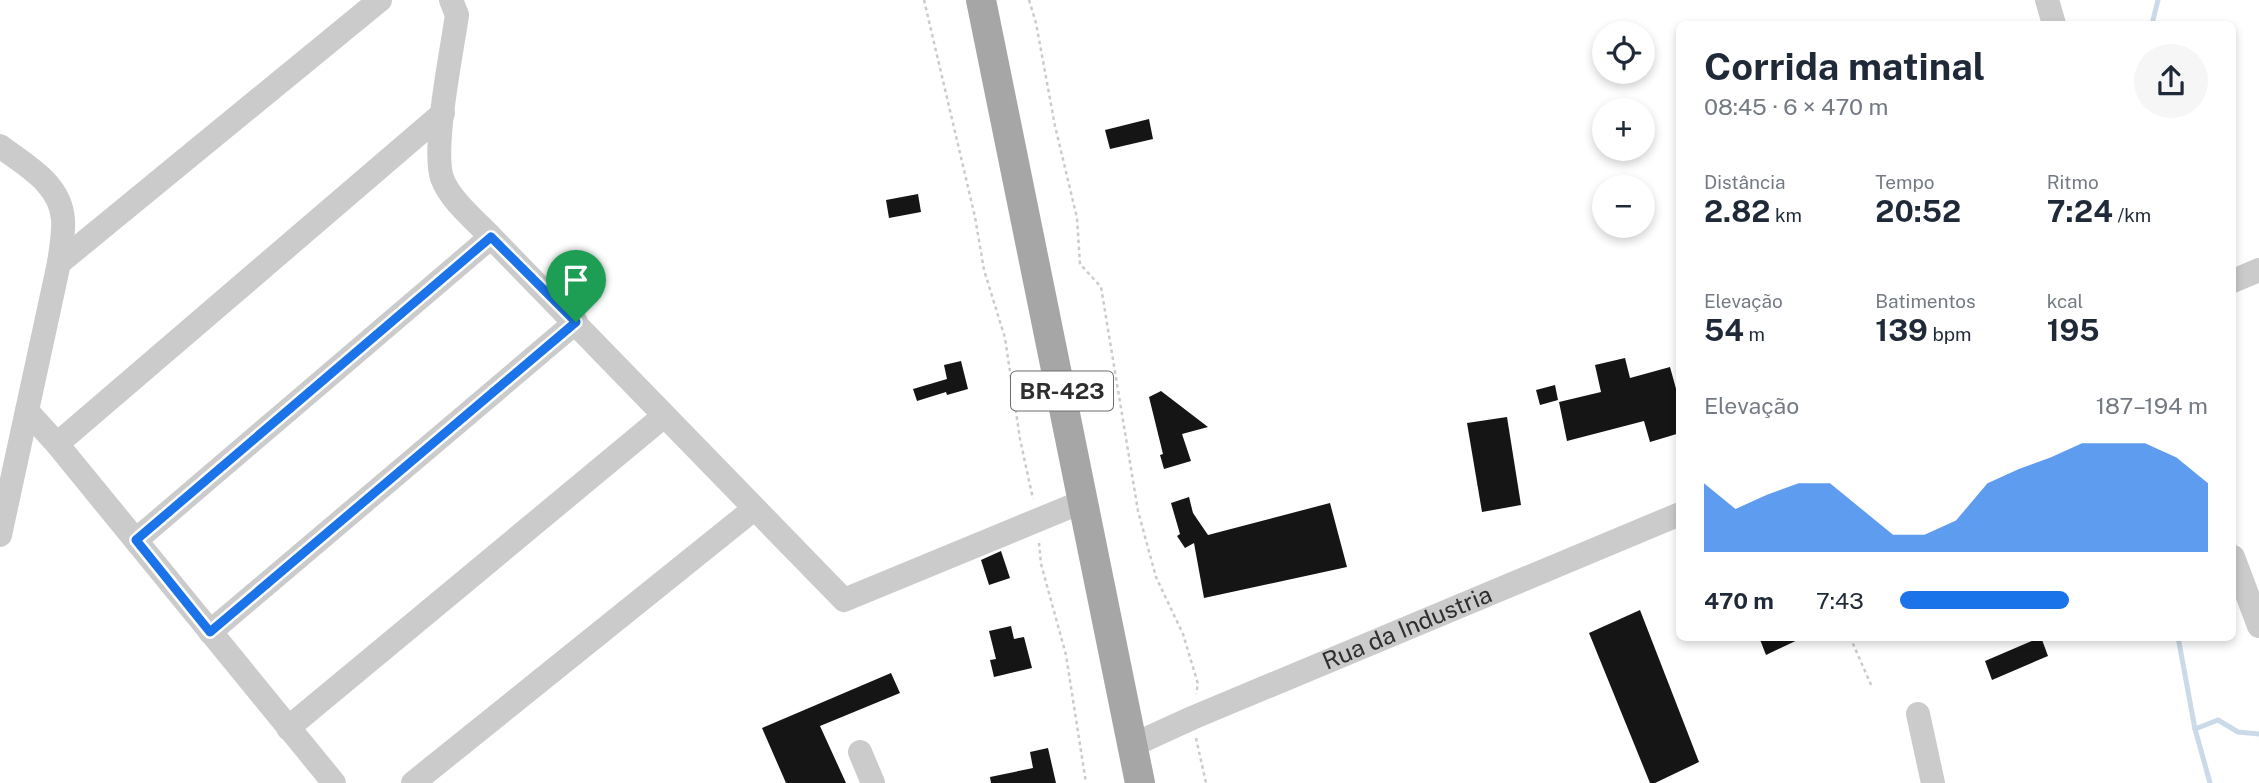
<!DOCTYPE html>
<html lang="pt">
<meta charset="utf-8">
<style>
:root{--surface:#fff;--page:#f6f6f7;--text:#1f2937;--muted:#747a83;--accent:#1a73e8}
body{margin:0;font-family:"Public Sans",sans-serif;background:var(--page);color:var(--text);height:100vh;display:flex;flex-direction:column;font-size:26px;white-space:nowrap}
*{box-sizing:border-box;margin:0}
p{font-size:23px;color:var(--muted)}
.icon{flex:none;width:38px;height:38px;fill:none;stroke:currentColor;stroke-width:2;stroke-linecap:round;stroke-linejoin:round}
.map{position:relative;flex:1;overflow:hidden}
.side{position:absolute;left:1676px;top:21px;width:560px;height:620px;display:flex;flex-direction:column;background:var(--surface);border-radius:10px;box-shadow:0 4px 10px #0003}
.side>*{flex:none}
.tools{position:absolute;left:1592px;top:21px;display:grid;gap:14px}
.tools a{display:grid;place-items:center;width:63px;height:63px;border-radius:50%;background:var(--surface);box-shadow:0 4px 10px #0003;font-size:35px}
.pin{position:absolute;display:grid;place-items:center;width:60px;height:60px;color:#fff;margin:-72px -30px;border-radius:50% 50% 50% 0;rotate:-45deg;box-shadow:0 0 7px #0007}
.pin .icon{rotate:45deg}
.round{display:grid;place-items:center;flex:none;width:74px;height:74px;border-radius:37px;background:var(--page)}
.overview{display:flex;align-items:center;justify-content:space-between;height:119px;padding:0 28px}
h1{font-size:38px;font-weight:700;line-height:52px}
.figures{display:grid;grid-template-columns:repeat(3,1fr);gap:10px;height:119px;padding:7px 28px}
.figures div{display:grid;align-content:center}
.figures b{font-size:30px;font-weight:700}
.figures small{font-size:19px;font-weight:400}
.figures p{font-size:19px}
.chart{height:196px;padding:14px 28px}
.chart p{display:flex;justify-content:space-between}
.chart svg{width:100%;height:126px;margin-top:7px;fill:var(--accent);opacity:.7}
ul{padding:0 28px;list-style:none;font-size:23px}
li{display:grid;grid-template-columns:112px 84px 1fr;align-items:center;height:52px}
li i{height:18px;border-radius:9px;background:var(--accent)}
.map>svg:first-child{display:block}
</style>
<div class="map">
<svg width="2259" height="783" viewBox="0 0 2259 783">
<rect width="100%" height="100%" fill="#fff"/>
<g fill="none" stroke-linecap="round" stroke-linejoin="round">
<g stroke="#cadae8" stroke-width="5">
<path d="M2152,24L2158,0"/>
<path d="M2178,637L2195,729L2210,783"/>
<path d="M2195,729L2218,720L2238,732L2259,734"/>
</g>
</g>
<g fill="#151515">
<path d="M1149,119L1153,139L1110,149L1105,130Z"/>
<path d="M918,194L921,212L889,218L886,200Z"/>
<path d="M1625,358L1630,378L1670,367L1680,403V433L1650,442L1644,421L1567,441L1559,402L1601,392L1595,365Z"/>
<path d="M961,361L968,389L947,395L946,392L917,401L913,389L947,379L944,365Z"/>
<path d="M1555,385L1558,400L1540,405L1536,390Z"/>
<path d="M1161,391L1208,427L1182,434L1191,461L1164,469L1160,455L1163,454L1149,397Z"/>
<path d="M1507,417L1521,505L1482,512L1467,423Z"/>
<path d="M1189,497L1193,513L1208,535L1330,503L1347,567L1204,598L1194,543L1185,548L1177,536L1180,534L1171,503Z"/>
<path d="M1001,551L1010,578L989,585L981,560Z"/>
<path d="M1640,610L1699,762L1655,783H1650L1589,633Z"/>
<path d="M1011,626L1014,639L1024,637L1032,668L994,677L990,660L996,659L989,631Z"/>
<path d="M1759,637H1804L1766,655Z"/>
<path d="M2041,637L2048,656L1992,680L1985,661Z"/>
<path d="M891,673L900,693L820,726L846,783H786L762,728Z"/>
<path d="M1048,748L1056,783H991L990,777L1033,768L1030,752Z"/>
</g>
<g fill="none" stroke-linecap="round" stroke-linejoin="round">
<g stroke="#cbcbcb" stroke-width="2.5" stroke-dasharray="3.5 3.5" stroke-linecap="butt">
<path d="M924,0L975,217L984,270L1005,338L1020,439L1033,499"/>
<path d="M1029,0L1036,23L1055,126L1077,218L1080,264L1101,287L1138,511L1156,577L1183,634L1198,684L1196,694"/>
<path d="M1039,543L1041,564L1066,655L1086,783"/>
<path d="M1850,637L1872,687"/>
<path d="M1196,738L1206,783"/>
</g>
<g stroke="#cbcbcb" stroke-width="24">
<path d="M451,0L457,15C452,51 432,147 442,178C450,200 475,220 491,237L844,600L1084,501"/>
<path d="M2047,0L2054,24"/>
<path d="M0,146C26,166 60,183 63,219C64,233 61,249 59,263L0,535"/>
<path d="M59,263L380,0"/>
<path d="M2233,281L2259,270"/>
<path d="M27,411L57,444L443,113"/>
<path d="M57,444L334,783"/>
<path d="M136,540L491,237"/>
<path d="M2233,557L2259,626"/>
<path d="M210,632L576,322"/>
<path d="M1918,714L1933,783"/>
<path d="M288,728L664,416"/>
<path id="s1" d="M1133,745L1192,718L1680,514"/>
<path d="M860,752L873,783"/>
<path d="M413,783L754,509"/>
</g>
<path stroke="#a6a6a6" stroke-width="30" d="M981,0L1140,783"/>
</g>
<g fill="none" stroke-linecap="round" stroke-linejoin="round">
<g stroke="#fff" stroke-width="14">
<path id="route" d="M491,237L576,322L210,632L136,540Z"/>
</g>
<use href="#route" stroke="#1a73e8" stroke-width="9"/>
</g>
<g text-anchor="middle" stroke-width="7" stroke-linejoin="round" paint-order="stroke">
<rect fill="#fff" stroke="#6d6d6d" stroke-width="2" x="1011" y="371.5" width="102" height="39" rx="5"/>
<g font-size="23" font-weight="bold" fill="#2e2e2e">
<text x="1062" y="399">BR-423</text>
</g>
<g font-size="24" fill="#2e2e2e" stroke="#fff">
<text dy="8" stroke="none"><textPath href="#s1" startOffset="298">Rua da Industria</textPath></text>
</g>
</g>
</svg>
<div class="tools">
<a><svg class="icon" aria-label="locate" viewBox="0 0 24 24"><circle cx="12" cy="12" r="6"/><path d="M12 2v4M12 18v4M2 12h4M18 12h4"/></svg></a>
<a>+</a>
<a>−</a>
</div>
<div class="pin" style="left:576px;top:322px;background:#1e9e55"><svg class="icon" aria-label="arrive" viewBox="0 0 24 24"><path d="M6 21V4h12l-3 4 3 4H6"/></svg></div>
<section class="side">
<div class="overview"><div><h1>Corrida matinal</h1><p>08:45 · 6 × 470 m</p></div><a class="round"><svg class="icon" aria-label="share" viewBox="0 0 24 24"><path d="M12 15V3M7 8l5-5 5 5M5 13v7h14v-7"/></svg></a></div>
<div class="figures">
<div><p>Distância</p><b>2.82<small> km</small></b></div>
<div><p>Tempo</p><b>20:52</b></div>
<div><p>Ritmo</p><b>7:24<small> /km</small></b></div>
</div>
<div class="figures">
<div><p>Elevação</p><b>54<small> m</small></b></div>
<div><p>Batimentos</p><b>139<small> bpm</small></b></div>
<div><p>kcal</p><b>195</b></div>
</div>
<div class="chart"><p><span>Elevação</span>187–194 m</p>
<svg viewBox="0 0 160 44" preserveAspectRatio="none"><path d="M0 44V20L10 29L20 24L30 20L40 20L50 29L60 38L70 38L80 33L90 20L100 15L110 11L120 6L130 6L140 6L150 11L160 20V44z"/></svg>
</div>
<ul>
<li><b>470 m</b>7:43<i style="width:55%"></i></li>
</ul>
</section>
</div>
